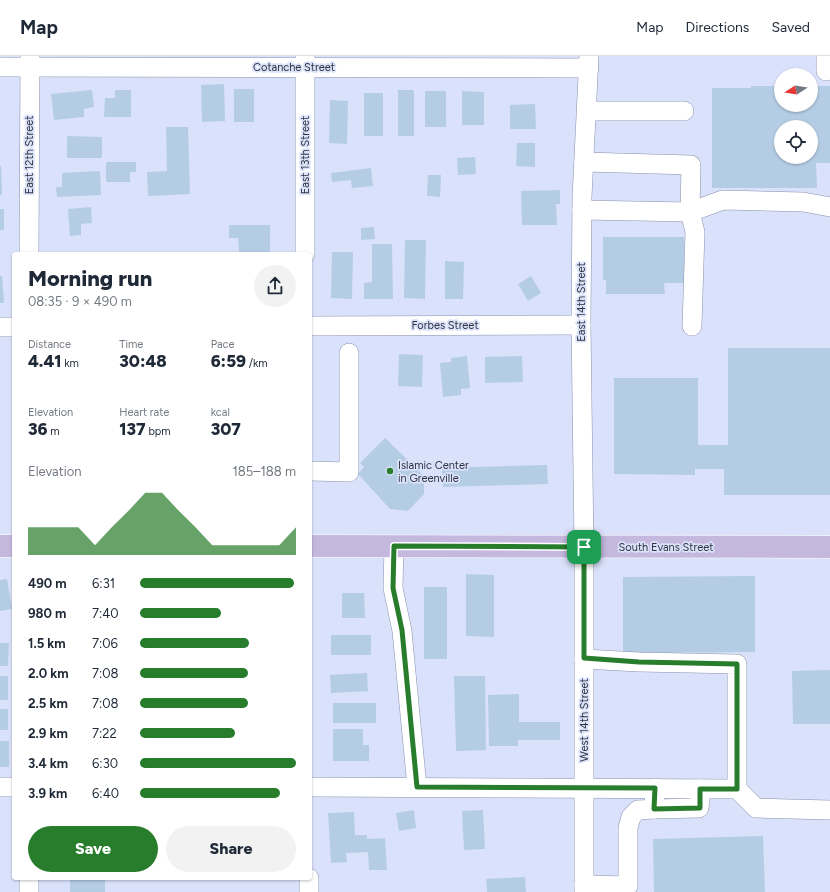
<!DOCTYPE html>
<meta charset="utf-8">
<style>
:root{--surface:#fff;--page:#f2f2f3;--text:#1f2937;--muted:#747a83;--line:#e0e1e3;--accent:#277d2b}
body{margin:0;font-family:Figtree,sans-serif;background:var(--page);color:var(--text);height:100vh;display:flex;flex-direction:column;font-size:15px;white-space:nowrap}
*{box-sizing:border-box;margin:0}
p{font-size:13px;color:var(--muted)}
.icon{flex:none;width:22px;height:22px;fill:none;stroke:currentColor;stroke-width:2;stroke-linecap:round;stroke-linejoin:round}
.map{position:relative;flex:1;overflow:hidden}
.details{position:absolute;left:12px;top:196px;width:300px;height:628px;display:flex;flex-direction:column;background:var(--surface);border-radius:4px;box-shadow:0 1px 3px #0004}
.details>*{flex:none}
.needle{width:26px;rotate:258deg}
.fabs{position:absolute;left:774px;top:12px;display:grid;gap:8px}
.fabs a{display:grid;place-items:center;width:44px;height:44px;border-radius:50%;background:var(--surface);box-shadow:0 1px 3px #0004;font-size:20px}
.pin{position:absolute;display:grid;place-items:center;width:34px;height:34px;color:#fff;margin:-17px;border-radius:8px;box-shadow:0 2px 6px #0006}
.round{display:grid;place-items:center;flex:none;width:42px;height:42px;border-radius:21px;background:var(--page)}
.headline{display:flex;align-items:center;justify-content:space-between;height:68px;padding:0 16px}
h1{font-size:22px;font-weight:800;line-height:30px}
.metrics{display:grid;grid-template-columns:repeat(3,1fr);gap:6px;height:68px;padding:4px 16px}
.metrics div{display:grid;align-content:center}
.metrics b{font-size:17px;font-weight:800}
.metrics small{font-size:11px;font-weight:400}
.metrics p{font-size:11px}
.chart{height:112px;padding:8px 16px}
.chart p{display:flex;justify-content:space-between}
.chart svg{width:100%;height:72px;margin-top:4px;fill:var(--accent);opacity:.7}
.button{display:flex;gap:8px;margin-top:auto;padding:8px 16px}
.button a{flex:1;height:46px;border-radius:24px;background:var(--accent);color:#fff;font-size:16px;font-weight:800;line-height:46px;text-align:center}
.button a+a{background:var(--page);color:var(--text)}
ul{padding:0 16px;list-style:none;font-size:13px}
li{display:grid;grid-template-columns:64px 48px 1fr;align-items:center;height:30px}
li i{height:10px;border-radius:5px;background:var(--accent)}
header{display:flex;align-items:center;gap:24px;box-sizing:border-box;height:56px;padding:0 20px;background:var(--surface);border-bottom:1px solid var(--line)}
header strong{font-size:19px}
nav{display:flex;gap:22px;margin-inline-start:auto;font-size:14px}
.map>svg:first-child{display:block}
</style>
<header>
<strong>Map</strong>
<nav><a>Map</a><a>Directions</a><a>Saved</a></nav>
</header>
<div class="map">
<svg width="830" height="836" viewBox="0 0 830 836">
<rect width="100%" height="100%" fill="#dae1fa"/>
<g fill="#b4cde5" fill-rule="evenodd">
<path d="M224,28L225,65L202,66L201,29Z"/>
<path d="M751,30H781V49H811V30H830V107H816L817,132H712V32H751ZM781,71H811V101H781Z"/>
<rect x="234" y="33" width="20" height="33"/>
<path d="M92,34L94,51L84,53V61L54,64L51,38Z"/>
<path d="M115,34H131V61H104L105,42H115Z"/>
<rect x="398" y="34" width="16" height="46"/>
<rect x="425" y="35" width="21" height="36"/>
<path d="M462,35L484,36V69H462Z"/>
<rect x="364" y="37" width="19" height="43"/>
<path d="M330,44L348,45L347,88L329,87Z"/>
<path d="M535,48L536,73H510V49Z"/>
<path d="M166,71H188L190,138L148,140L147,116L167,115Z"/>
<path d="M67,80L102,81V102H67Z"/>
<path d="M517,87H535V111L516,110Z"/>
<path d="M475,101L476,118L458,119L457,102Z"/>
<path d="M106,106H136V116H130V126H106Z"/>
<path d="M0,110H1L2,139H0Z"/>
<path d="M371,112L373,130L352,132L351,124L332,126L331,117Z"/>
<path d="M100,115L101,139L57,141L56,131H62V117Z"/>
<path d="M428,119H441L440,141L427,140Z"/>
<path d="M560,134V148H556L557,169H522L521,135Z"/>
<path d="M91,151L92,167L81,168V179L70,180L68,153Z"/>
<rect x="0" y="153" width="4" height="21"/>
<path d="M229,169H270V197H239L238,182H229Z"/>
<path d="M374,171L375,183L361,184V172Z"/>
<path d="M603,181H684V227H664L665,238H606V224H603Z"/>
<path d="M405,184H426L425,243L404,242Z"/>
<path d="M372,188H392L393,243H364V227L372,226Z"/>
<path d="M332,196H353L352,243L331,242Z"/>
<path d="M445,205L464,206L463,243H445Z"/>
<path d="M0,220H2L4,247H0Z"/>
<path d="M531,220L541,237L528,245L518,228Z"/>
<path d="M728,292H830V439H724V413H695V419L614,418V322H698V389H728Z"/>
<path d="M399,298L423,299L422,331L398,330Z"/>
<path d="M467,300L470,332L461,333V339L443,341L440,307L451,306V302Z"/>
<path d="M522,300L523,326L485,327V301Z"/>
<path d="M385,382L424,420V438L408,455L390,453L358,418L364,411L360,407Z"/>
<path d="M547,409L548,428L443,431L442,412Z"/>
<path d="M466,518L494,519V581L466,580Z"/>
<path d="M755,520V596L623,597V521Z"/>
<path d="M7,523L12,553L0,555V524Z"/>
<rect x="424" y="531" width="23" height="72"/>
<path d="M342,537H364L365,562H342Z"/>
<rect x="331" y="579" width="40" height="20"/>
<path d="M0,587H9L8,610H0Z"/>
<path d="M830,614V668H793L792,615Z"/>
<path d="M367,617L368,635L331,637L330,619Z"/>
<rect x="0" y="620" width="8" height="24"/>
<path d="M454,620H485L486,694L456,695Z"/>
<path d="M519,638V666H560V684H518V690H489L488,639Z"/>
<rect x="333" y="647" width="43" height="20"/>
<rect x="0" y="653" width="8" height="21"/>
<path d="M333,673H363V689H369V705H333Z"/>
<rect x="0" y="685" width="9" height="26"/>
<path d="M414,754L416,772L399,775L396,757Z"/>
<path d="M483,754L485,793L464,794L462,755Z"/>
<path d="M354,756L355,779H367V783L385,782L387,814H369L368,796L346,797L347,806L331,807L328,757Z"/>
<path d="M763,780L765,836H654L653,783Z"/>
<path d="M525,821L526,836H487L486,823Z"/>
<rect x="70" y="822" width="35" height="14"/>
</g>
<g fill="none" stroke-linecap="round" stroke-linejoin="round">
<g stroke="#8991ae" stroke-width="20">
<g id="minor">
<path d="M305,0V198"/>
<path d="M826,0V15"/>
<path d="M0,11L589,12"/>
<path d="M587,55H684"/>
<path d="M582,154L690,156L691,109L584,106"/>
<path d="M29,198L30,0"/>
<path d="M310,270L581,269"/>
<path d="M692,270L695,176L690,156L723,144L803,146L830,151"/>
<path d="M0,271H14"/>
<path d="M310,415L349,416V297"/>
<path d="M394,490L393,532L402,575L417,731"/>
<path d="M584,603L639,606L737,608V733"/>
<path d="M0,731H14"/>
<path d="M310,731L737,733L756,752L830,754"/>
<path d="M654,753L699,752L701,733"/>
<path d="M29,822V836"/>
<path d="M584,829L628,830V772L631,761L638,754L654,753L655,732"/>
<path d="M309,836V822"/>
<path d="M584,836V491L581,269L582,141L589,0"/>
</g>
</g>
<g stroke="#fff" stroke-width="23">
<g id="major">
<path d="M0,490H14"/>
<path d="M310,490L830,491"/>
</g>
</g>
<use href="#minor" stroke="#fff" stroke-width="19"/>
<use href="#major" stroke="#c4b8de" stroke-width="22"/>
</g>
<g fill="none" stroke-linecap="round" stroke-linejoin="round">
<g stroke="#fff" stroke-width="8">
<path id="route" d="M394,490L584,491V602L639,606L737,608V733H700V752L654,753L655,732L417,731L402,574L393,532Z"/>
</g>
<use href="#route" stroke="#277d2b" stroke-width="5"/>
</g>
<circle fill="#277d2b" stroke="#dae1fa" stroke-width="1.5" cx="390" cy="415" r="4"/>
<g text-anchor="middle" stroke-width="3.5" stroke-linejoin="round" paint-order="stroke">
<g font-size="11" fill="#30333f" stroke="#dae1fa">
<text x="294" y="15">Cotanche Street</text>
<text transform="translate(29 99) rotate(-90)" y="4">East 12th Street</text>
<text transform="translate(305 99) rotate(-90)" y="4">East 13th Street</text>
<text transform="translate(581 246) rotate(-90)" y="4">East 14th Street</text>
<text x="445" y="273">Forbes Street</text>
<text x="666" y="495">South Evans Street</text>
<text transform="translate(584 664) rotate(-90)" y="4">West 14th Street</text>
</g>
<g font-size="11" fill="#30333f" stroke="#dae1fa" text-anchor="start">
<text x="398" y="413">Islamic Center<tspan x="398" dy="13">in Greenville</tspan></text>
</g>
</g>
</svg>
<div class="fabs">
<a><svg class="needle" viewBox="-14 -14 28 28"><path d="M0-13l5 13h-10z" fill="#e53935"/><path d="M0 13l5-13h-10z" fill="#747a83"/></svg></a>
<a><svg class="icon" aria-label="locate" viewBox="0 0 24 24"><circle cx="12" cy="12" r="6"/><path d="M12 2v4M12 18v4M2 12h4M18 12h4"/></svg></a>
</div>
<div class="pin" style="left:584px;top:491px;background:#1e9e55"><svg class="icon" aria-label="arrive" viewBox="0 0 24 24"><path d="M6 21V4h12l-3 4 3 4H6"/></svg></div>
<section class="details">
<div class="headline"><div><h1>Morning run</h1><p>08:35 · 9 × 490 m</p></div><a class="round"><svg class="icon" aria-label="share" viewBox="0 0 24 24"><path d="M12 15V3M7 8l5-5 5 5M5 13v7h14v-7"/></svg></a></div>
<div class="metrics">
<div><p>Distance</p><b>4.41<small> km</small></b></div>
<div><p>Time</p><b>30:48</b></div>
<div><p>Pace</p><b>6:59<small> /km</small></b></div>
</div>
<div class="metrics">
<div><p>Elevation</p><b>36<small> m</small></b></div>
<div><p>Heart rate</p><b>137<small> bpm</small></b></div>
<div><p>kcal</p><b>307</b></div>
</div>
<div class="chart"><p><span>Elevation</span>185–188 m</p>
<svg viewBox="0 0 160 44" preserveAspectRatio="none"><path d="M0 44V27L10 27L20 27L30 27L40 38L50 27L60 17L70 6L80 6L90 17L100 27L110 38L120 38L130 38L140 38L150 38L160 27V44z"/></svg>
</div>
<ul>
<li><b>490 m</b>6:31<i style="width:99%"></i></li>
<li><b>980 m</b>7:40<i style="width:52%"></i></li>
<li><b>1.5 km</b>7:06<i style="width:70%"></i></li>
<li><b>2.0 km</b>7:08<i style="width:69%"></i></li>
<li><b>2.5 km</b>7:08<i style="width:69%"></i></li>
<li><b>2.9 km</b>7:22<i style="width:61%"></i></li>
<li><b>3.4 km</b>6:30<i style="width:100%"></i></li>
<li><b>3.9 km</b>6:40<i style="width:90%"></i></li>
</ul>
<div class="button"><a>Save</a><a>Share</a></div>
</section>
</div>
